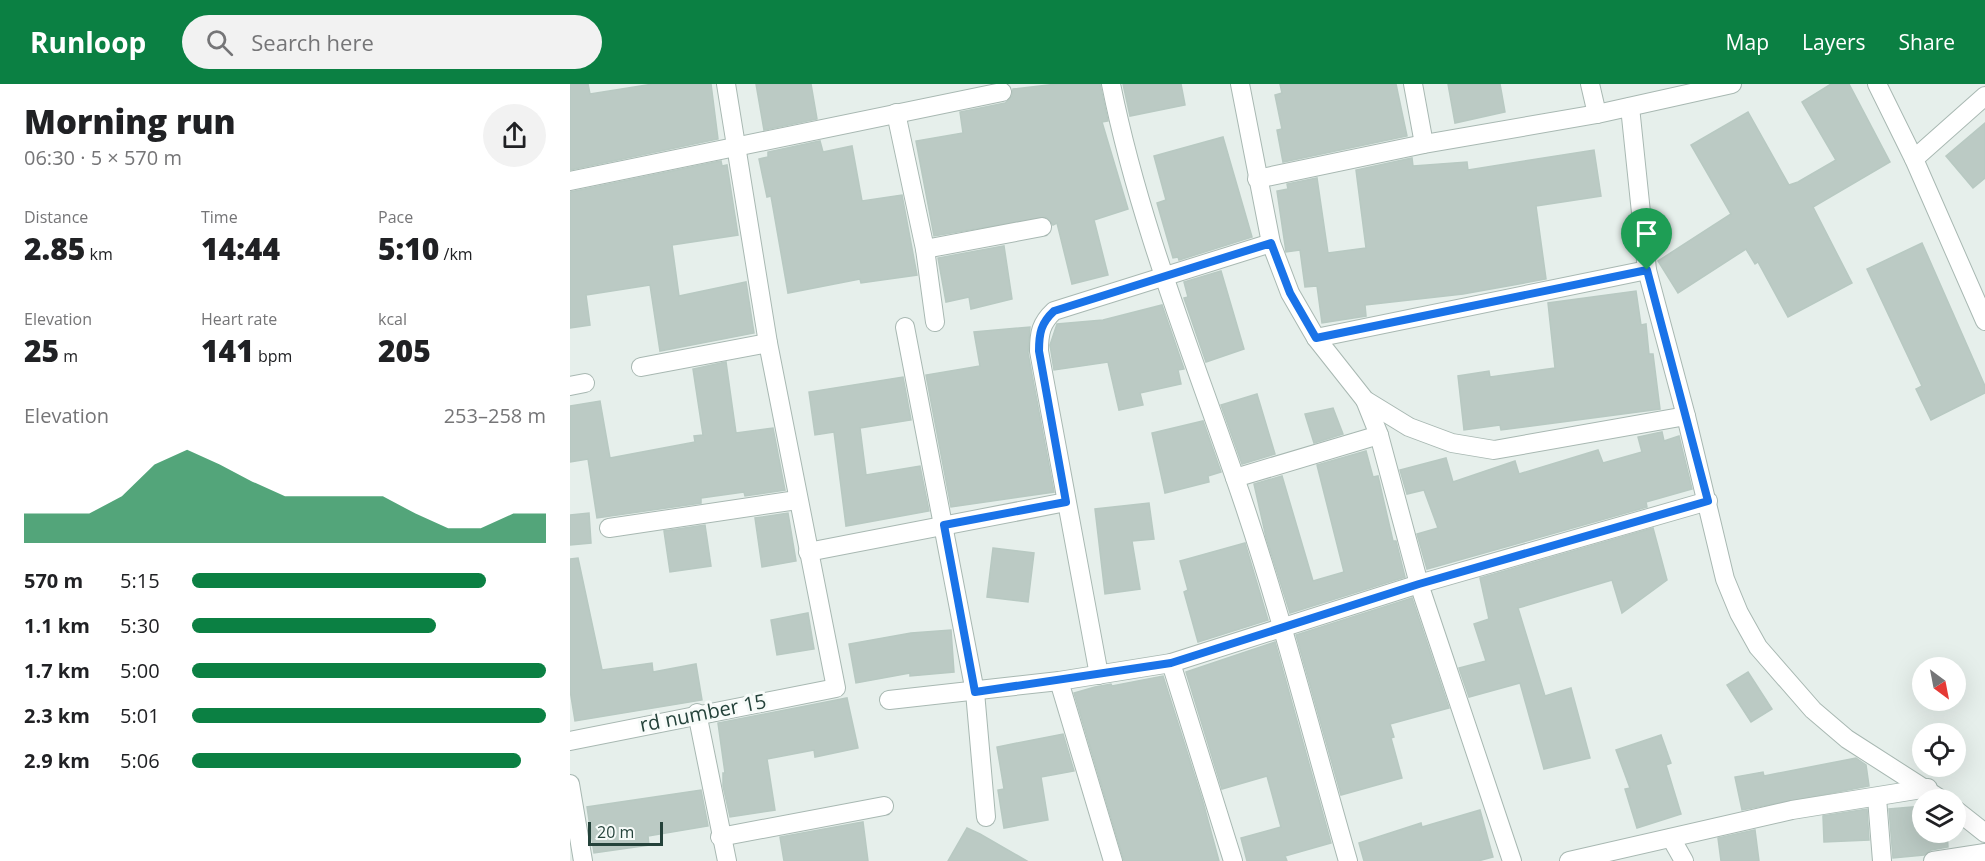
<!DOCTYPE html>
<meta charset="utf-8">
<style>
:root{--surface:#fff;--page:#f2f2f2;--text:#202124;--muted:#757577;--accent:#0b8043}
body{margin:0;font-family:"Open Sans",sans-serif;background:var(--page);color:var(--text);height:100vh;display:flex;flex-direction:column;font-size:22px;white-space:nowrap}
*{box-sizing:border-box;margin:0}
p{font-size:20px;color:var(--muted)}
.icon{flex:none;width:33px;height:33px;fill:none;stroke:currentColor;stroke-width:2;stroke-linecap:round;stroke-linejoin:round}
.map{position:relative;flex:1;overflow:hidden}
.drawer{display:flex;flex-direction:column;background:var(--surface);width:570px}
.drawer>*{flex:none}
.needle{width:39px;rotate:148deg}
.buttons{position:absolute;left:1342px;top:573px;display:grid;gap:12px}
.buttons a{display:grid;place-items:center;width:54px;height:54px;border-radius:50%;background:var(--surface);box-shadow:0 6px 24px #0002;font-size:30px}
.scale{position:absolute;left:18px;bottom:15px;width:75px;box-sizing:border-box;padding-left:6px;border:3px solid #24423a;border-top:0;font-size:16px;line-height:21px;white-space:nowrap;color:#24423a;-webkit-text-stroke:4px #f7fbf9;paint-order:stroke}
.pin{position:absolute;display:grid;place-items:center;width:51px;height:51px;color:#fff;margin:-62px -26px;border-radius:50% 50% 50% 0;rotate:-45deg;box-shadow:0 0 6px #0007}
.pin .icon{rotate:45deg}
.round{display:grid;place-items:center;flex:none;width:63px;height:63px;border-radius:32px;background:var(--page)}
.headline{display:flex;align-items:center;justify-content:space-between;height:102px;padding:0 24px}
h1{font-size:33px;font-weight:800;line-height:45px}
.stats{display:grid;grid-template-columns:repeat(3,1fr);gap:9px;height:102px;padding:6px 24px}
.stats div{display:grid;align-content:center}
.stats b{font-size:30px;font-weight:800}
.stats small{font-size:16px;font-weight:400}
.stats p{font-size:16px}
.chart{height:168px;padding:12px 24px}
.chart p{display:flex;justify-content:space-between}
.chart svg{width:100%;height:108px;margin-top:6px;fill:var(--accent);opacity:.7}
ul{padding:0 24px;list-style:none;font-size:20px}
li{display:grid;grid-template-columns:96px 72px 1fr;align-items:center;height:45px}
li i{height:15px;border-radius:8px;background:var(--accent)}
header{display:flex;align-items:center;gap:36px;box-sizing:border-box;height:84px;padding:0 30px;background:var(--accent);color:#fff}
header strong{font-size:28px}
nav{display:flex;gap:33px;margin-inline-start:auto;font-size:21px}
.search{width:420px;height:54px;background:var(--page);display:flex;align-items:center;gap:15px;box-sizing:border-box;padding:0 21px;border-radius:33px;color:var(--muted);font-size:22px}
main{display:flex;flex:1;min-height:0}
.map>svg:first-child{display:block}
</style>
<header>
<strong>Runloop</strong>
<div class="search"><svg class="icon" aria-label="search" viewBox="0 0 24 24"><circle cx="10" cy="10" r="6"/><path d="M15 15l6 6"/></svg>Search here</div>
<nav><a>Map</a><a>Layers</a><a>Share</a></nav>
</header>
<main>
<section class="drawer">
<div class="headline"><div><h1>Morning run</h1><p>06:30 · 5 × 570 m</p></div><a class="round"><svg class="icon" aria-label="share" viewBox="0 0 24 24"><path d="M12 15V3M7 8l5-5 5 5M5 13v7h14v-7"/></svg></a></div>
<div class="stats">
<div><p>Distance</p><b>2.85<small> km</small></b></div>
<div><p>Time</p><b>14:44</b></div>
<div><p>Pace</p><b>5:10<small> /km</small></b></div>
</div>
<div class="stats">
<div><p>Elevation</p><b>25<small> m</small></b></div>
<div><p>Heart rate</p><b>141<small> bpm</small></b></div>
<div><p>kcal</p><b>205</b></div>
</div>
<div class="chart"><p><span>Elevation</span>253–258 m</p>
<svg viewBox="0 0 160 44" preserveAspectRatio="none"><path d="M0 44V32L10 32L20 32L30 25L40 12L50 6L60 12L70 19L80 25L90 25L100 25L110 25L120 32L130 38L140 38L150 32L160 32V44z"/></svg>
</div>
<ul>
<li><b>570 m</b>5:15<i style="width:83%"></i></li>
<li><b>1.1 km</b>5:30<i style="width:69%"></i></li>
<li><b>1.7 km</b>5:00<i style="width:100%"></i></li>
<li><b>2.3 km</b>5:01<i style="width:100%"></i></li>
<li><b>2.9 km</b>5:06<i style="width:93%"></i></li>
</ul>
</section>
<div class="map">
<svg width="1415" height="777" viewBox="0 0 1415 777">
<rect width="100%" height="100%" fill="#e6efeb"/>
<g fill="#bbcac4" stroke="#b8c9c2" stroke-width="1.5">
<path d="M0,0H18L20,10L83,0H141L148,55L0,86Z"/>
<path d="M186,0H241L247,35L194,46Z"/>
<path d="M487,0H530L538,37L532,38L558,125L524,136L538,191L502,200L487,139L483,141L476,133L364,152L346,57L393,49L390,28L435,19L442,12L443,5Z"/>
<path d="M553,0H611L615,21L560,32Z"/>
<path d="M710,0H826L837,52L713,78L707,46L712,45L705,11L712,9Z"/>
<path d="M878,0H930L935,28L885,39Z"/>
<path d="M1261,0H1279L1320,78L1243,123L1282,199L1218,233L1188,178L1185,180L1176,165L1108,209L1088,177L1161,130L1121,61L1178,28L1219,101L1228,98L1266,76L1232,18Z"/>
<path d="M1415,39V94L1403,104L1376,72Z"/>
<path d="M653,53L682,153L609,176L608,173L603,174L587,119L596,116L584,72Z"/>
<path d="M250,57L253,68L282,62L292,117L332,111L347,191L291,199L290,195L218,209L201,112L197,113L189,75L198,73V68Z"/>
<path d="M1024,66L1031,112L966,122L976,195L893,210L795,221L796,232L752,239L747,202L735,203L730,166L716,168L707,107L718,105L717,100L747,94L758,169L796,164L786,86L842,74L843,82L897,78L898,86Z"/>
<path d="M151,77L152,82L157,81L168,151L102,161L109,212L176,198L184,249L90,267L80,201L16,211L20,241L0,244V108Z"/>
<path d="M1352,159L1415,302V309L1361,336L1346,305L1352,302L1297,185Z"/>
<path d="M434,162L442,215L401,225L399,213L376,218L368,174Z"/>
<path d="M651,187L674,265L636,278L614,214L618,213L614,198Z"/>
<path d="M1066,207L1071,241L1076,240L1079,270H1083L1090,325L931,346L930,341L894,346L888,292L919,287L920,293L985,284L978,219Z"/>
<path d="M592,221L614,285L608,286L611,300L570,309L573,321L549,326L538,278L484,286L480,261L487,240L533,236Z"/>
<path d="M460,243L458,269L484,408L381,423L356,291L410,282L404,248Z"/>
<path d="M156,278L166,349L203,344L215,406L175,412L174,408L131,414V419L27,434L18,375L0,378V322L30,317L40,374L125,358L124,352L133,351L123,285Z"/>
<path d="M333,293L341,336L290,344L296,391L350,382L359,427L276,442L264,348L245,351L239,308Z"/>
<path d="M687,310L705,370L672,380L651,321Z"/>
<path d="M763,324L773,350L744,359L735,330Z"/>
<path d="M633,337L651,388L638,392L639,398L595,409L582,349Z"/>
<path d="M1092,348L1094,357L1109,352L1122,405L1076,418L1077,423L857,485L847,450L868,444L854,406L837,410L830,386L876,374L883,398L945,377L949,390L1028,366L1033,379L1072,368L1068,353Z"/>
<path d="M796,367L803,393L808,392L823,457H826L835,493L720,529L696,453L684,400L712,392L743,497L774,488L747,381Z"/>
<path d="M579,419L584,455L562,457L570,505L535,510L525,425Z"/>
<path d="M19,429L21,459L0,461V431Z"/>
<path d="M218,429L226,477L192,483L185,434Z"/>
<path d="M135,441L141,482L100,488L94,447Z"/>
<path d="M1083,444L1097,496L1052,529L1042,496L948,524L975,612L1001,604L1020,674L974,685L950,599L899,613L889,584L916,577L904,540L919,535L910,494Z"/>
<path d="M675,459L698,536L628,558L614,508L618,506L610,477Z"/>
<path d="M423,464L464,469L458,518L417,513Z"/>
<path d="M8,474L32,586L82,579L83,588L126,580L132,616L5,637L0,606V475Z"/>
<path d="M842,514L879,624L820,640L824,653L821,654L832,694L771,711L726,551Z"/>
<path d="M238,529L244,565L207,571L201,536Z"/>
<path d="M381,546L384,588L340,592V589L286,599L279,560L341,549Z"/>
<path d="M705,558L761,759L715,772L717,777H677L671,754L711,743L697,692L652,705L616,588Z"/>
<path d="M1178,588L1202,625L1181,638L1157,601Z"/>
<path d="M593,592L633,718L649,777H554L504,609L525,603L541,600L542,602Z"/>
<path d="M277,614L288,664L245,673L244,666L197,675L205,726L160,733L153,702V689H155L148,639Z"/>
<path d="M493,650L504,687L471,693L478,736L434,744L428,706L434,705L427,663Z"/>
<path d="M1091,651L1101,679L1096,681L1111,730L1067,744L1055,705L1060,704L1046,666Z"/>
<path d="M1286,674L1296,681L1299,702L1172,726L1165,693L1193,688L1194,692Z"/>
<path d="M131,706L138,742L78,752L79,761L24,769L17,723Z"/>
<path d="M1353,722V748H1377L1378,763L1361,766L1354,771L1323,774L1319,725Z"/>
<path d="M1297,725L1299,756L1254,758L1253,732Z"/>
<path d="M910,726L923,773L908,777H794L789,759L851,739L852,743Z"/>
<path d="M293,738L298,777H214L210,753Z"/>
<path d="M397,744L410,750L457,777H378Z"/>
<path d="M1185,746L1189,777H1151L1148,754Z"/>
</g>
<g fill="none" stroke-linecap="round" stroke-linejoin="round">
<g stroke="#a8b8b2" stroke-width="20">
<g id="minor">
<path d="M541,0C568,135 620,264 665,394C709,520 741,649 778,777"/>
<path d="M670,0L701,159L720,209L746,254L795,316L839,343L882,359L924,366L1116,332L1155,495L1169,529L1188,563L1243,626L1277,655L1372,716"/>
<path d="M843,0L854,60"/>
<path d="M1020,0L1027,30"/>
<path d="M1307,0L1344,75L1415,237"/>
<path d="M1060,23L1077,186L1116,332"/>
<path d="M326,29L355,165L365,238"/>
<path d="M1344,75L1415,12"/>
<path d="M687,95L854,60L1027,30L1162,0"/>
<path d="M0,97L432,8"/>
<path d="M355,165L472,143"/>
<path d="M335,243L405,608L416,733"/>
<path d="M746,254L1077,186"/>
<path d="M71,283L198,259"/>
<path d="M0,302L15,299"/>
<path d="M795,316L809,351L849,500L942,777"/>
<path d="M665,394L809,351"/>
<path d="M39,444L227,416"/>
<path d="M238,468L496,418"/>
<path d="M601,579L663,777"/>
<path d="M529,591L469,267C469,249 471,239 484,227L701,159"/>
<path d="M489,597L543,777"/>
<path d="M319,616L489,597L601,579L849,500L1138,417"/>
<path d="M127,629L157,777"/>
<path d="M0,657L266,604L198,259L156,0"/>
<path d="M0,700L13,777"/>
<path d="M1307,714L1312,777"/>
<path d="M1386,726L1415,749"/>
<path d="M150,753L314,722"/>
<path d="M1101,754L1114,777"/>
<path d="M999,777L1222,726L1358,704"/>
<path d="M1363,777L1415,769"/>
</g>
</g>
<use href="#minor" stroke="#fff" stroke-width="18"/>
</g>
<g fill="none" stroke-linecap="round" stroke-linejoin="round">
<g stroke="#fff" stroke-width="12">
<path id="route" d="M701,159L720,209L746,254L1077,186L1138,417L849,500L601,579L405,608L374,441L496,418L469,267C469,249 471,239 484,227Z"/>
</g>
<use href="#route" stroke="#1a73e8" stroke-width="8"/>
</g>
<g text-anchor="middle" stroke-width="6" stroke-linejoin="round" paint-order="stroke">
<g font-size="20" fill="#24423a" stroke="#f7fbf9">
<text transform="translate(133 629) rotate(-11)" y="7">rd number 15</text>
</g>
</g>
</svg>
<div class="buttons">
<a><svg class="needle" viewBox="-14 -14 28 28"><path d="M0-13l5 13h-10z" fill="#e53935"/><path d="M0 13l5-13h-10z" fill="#757577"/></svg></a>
<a><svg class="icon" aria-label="locate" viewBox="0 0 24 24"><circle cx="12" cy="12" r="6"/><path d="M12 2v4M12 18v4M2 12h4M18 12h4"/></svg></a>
<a><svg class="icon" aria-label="layers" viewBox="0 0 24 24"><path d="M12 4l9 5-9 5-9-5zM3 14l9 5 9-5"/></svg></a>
</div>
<div class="scale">20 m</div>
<div class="pin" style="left:1077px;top:186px;background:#1e9e55"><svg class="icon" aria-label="arrive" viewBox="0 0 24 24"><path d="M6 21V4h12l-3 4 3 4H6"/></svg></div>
</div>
</main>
